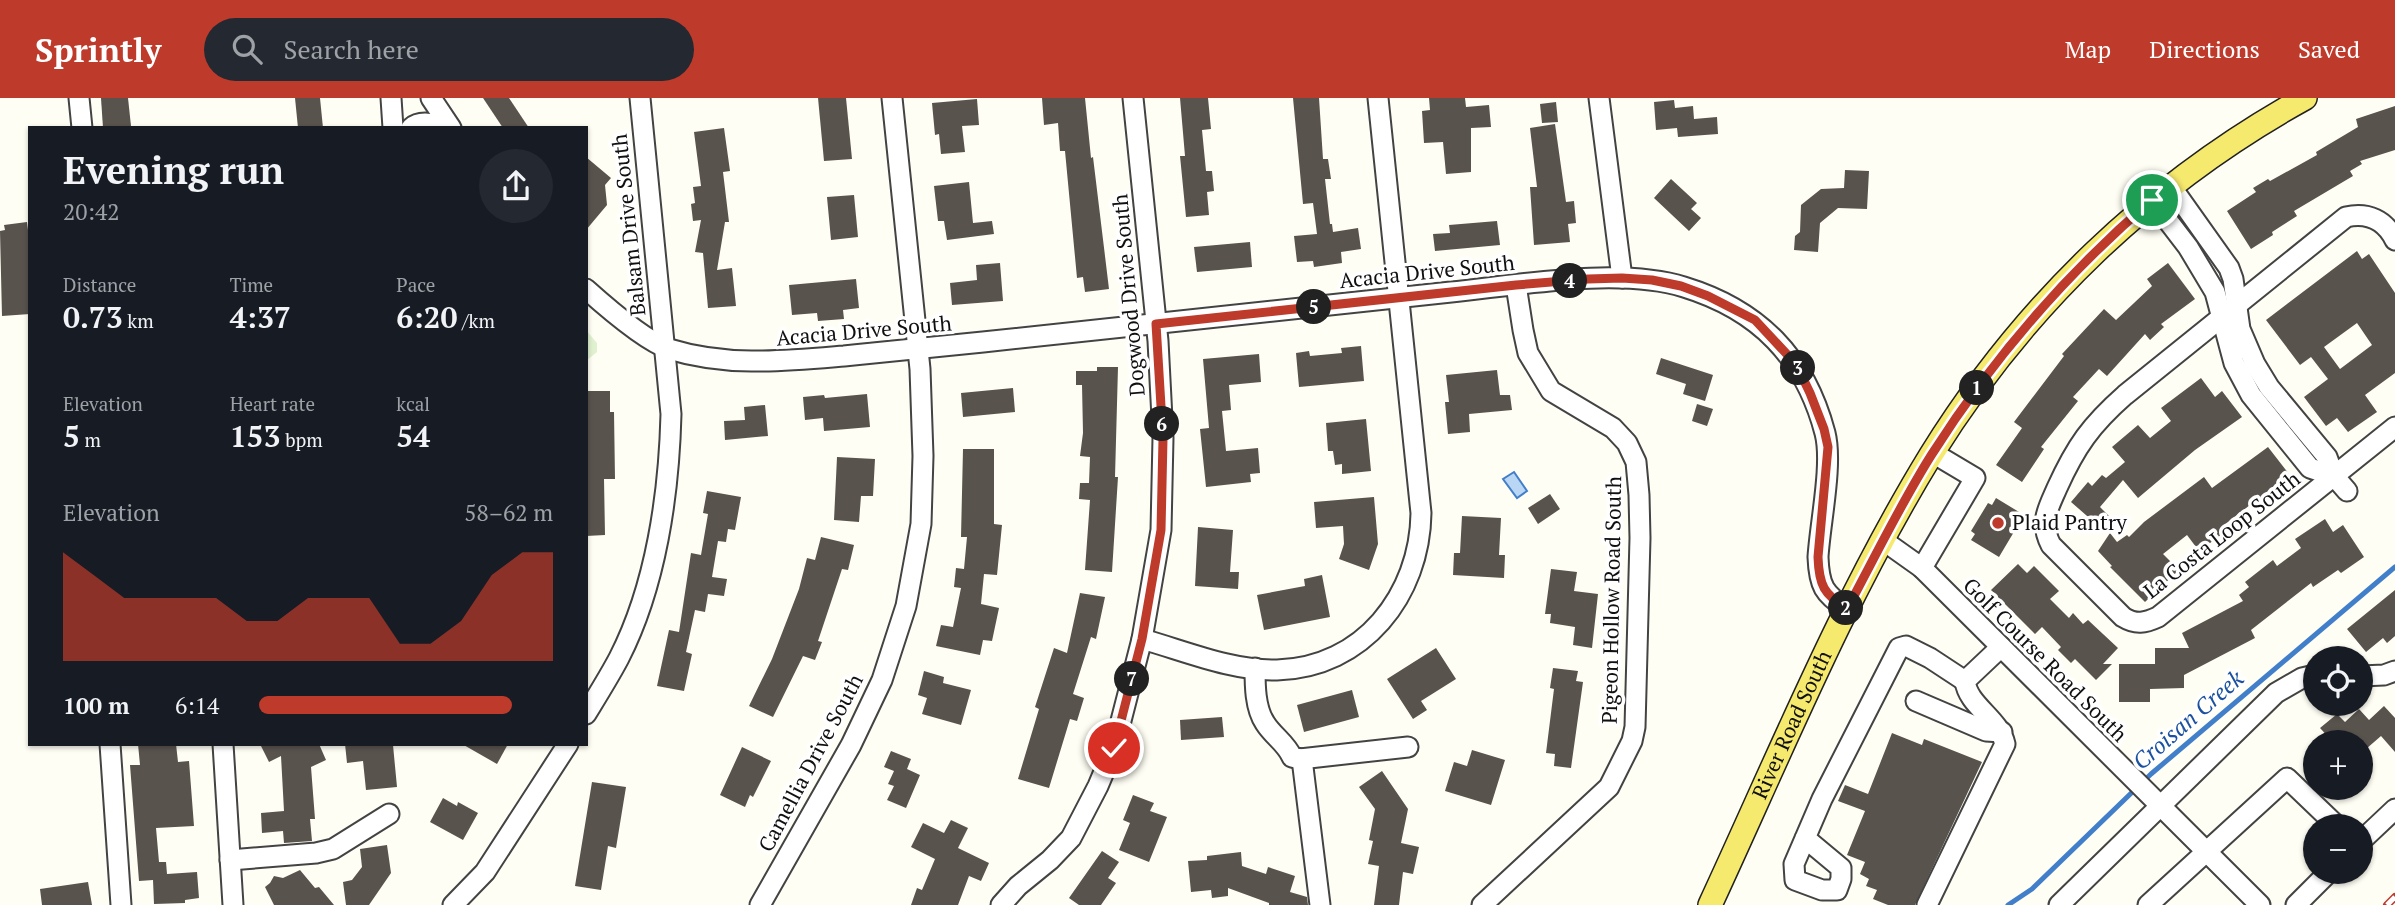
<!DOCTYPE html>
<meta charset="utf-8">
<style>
:root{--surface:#171b24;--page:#242831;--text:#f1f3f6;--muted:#9ea1a6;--accent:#be3b2b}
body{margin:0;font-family:"PT Serif",serif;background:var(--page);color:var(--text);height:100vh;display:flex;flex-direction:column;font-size:26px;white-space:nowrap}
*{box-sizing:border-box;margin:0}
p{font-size:23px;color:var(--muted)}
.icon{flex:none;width:38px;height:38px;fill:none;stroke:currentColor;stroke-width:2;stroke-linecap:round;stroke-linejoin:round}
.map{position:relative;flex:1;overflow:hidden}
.details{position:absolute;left:28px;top:28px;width:560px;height:620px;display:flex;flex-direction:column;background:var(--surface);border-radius:0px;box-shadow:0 2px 5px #0004}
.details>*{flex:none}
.controls{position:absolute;left:2303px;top:548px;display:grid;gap:14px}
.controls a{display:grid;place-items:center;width:70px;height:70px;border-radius:50%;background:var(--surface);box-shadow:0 2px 5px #0004;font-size:35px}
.pin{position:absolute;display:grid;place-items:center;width:60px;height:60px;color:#fff;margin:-30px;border:4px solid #fff;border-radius:50%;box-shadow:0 2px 7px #0007}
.km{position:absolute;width:35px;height:35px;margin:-18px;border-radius:50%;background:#222;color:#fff;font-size:19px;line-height:35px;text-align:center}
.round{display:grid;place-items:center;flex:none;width:74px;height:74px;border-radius:37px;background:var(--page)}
.summary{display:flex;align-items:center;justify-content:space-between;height:119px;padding:0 35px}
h1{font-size:38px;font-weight:700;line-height:52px}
.metrics{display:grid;grid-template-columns:repeat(3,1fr);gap:10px;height:119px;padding:7px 35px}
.metrics div{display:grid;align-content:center}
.metrics b{font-size:30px;font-weight:700}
.metrics small{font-size:19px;font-weight:400}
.metrics p{font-size:19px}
.chart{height:196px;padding:14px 35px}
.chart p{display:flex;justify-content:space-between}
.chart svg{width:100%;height:126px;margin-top:7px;fill:var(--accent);opacity:.7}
ul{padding:0 35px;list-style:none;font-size:23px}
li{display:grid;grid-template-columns:112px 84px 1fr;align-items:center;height:52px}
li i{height:18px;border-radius:9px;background:var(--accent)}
header{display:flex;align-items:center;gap:42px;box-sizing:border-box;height:98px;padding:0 35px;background:var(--accent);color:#fff}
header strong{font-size:33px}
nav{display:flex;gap:38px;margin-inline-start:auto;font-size:24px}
.search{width:490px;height:63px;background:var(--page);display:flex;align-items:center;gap:18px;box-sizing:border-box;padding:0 24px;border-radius:38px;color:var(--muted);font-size:26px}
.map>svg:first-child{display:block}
</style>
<header>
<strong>Sprintly</strong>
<div class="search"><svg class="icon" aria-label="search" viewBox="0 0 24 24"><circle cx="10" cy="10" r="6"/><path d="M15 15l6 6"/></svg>Search here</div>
<nav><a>Map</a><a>Directions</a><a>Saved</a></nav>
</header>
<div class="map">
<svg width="2395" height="807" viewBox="0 0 2395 807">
<rect width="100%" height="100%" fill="#fffef4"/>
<path fill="#e0f1cf" d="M586,232L597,245V254L586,263Z"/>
<path fill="#bad6f5" stroke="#427fca" stroke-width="2" d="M1514,374L1527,393L1517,400L1503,381Z"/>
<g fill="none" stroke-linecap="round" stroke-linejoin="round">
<path stroke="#427fca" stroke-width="5" d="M2008,807L2032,791L2151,676L2395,469"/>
</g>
<g fill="#59534d" fill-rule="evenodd">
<path d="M101,0H128L131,28L103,30Z"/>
<path d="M295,0H320L323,30H298Z"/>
<path d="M483,0H509L529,30H503Z"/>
<path d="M818,0H846L852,61L824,63Z"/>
<path d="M1042,0H1085L1091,60L1093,59L1109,191L1085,194L1083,179L1077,180L1065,53H1060L1058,25L1044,27Z"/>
<path d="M1180,0H1208L1211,31L1202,32L1206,73H1212L1214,93L1207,94L1209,117L1186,119L1180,58H1185Z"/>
<path d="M1293,0H1319L1323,61H1328L1331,81H1325L1330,126H1332L1333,134L1358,130L1361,151L1341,154L1342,165L1314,169L1313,163L1297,164L1294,138L1317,136L1313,105L1303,106Z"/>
<path d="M1429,0H1465L1466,9L1489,7L1491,29L1471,30V74L1446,76L1443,44L1424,45L1422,13L1430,12Z"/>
<path d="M977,1L979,27L962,28L965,54L941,56L939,36L935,37L932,5Z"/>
<path d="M1674,2L1675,10L1693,8L1694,21L1717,19L1718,36L1678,39L1677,30L1656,32L1654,4Z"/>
<path d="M1556,4L1558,24L1542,25L1540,6Z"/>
<path d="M2395,8V52L2360,63L2362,66L2350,73L2353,78L2294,113L2297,118L2272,134L2273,137L2251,151L2227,113L2256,94L2253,90L2268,81L2270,83L2317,57L2316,54L2358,29L2356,21Z"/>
<path d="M1555,26L1566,104L1574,103L1576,125L1568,126L1570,144L1534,147L1530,89H1537L1530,30Z"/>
<path d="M724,30L730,73L723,74L729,124H725L717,172L732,170L736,208L708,210L703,155L695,154L701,122L693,123L691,106L695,105L693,89L701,88L694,34Z"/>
<path d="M586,59L611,80L605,87L607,107L586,132Z"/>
<path d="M1845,72L1869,73L1867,111L1838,110L1820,125L1818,154L1794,152L1795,138L1800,134L1801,107L1821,91L1844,90Z"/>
<path d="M1671,81L1697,105L1691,111L1701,120L1689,133L1654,100Z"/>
<path d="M969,84L973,125L992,123L994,136L947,142L944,123H938L934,88Z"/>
<path d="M854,97L858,139L831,142L827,99Z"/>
<path d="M1497,123L1500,147L1435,153L1433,136L1450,135L1449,127Z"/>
<path d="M27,124L30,148V216L2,218L0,133L5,132L4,127Z"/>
<path d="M1250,144L1252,169L1197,174L1194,149Z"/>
<path d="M2357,153L2362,161L2369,156L2395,195V275L2365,297L2377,314L2348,334L2337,320L2326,328L2304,299L2328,281L2311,259L2300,267L2266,222ZM2357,225L2372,247L2340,271L2324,249Z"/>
<path d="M1000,165L1003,203L952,207L950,185L977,182L976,167Z"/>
<path d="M2168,165L2195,201L2161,226L2164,229L2150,242L2145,236L2107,278L2099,271L2073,299L2078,303L2041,349L2044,351L2022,384L1996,367L2022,330L2014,324L2064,258L2062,256L2104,211L2116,222L2152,188L2147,181Z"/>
<path d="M856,181L859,210L843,212L844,221L818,223L817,215L792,217L789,187Z"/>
<path d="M1361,248L1364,283L1299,289L1296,255L1309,253L1310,258L1342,255L1341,250Z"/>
<path d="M1259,256L1261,284L1229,287L1231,312L1222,313L1226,353L1258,350L1260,375L1250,376L1251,384L1206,389L1200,331L1209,330L1203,261Z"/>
<path d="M1661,260L1713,277L1705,303L1683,296L1686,286L1656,276Z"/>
<path d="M1097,269H1118L1115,379H1118L1112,474L1085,472L1090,402L1079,401L1080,385H1089L1090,359L1080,358L1083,335L1082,287H1076V273H1097Z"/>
<path d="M1497,272L1500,297H1510L1512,312L1469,316L1470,334L1448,336L1445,304H1449L1446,277Z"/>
<path d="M2201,280L2215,299L2222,293L2242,319L2195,352L2138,400L2123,382L2100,409L2113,422L2102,431L2071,404L2088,384L2092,388L2102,377L2106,380L2125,364L2112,349L2138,327L2150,340L2171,323L2161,310Z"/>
<path d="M1013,290L1015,314L963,319L961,295Z"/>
<path d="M586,293H610V314H614L615,381H604L605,437L586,438Z"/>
<path d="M867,296L870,329L824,333L823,320L805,322L803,299L824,297L825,300Z"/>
<path d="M1697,306L1713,311L1707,328L1692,323Z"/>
<path d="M765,307L768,338L725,342L724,323L745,322L744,309Z"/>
<path d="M1366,321L1371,373L1342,376V366L1335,367L1333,353H1328L1326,325Z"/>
<path d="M2268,349L2289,376L2279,384L2282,389L2253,411L2250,407L2224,427L2228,432L2199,453L2187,437L2163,456L2179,472L2145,504L2110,469L2112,468L2098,453L2110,435L2117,444L2127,437L2129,439L2144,424L2204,379L2212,390Z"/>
<path d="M963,351H994V426L1002,427L997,477L984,476L981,506L999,510L992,543L983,542L980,557L936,548L941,527L953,529L961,490L954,489L956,470L964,471L967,439H961Z"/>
<path d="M837,359L875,361L873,398H861L859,424L834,422Z"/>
<path d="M707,393L741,399L735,432L728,431L726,444L718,443L712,479L727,481L724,498L708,496L705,514L695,512L686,554L692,556L684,593L657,588L669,532L679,534L691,455L701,457L708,416L703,415Z"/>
<path d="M1550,396L1560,411L1538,426L1528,410Z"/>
<path d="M1374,399L1378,446L1369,472L1339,461L1344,446L1343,428L1316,430L1314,404Z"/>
<path d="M1996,400L2024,417L1999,459L1971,442L1975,436L1971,433L1988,405L1992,407Z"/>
<path d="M1462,418L1501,420L1499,457H1505L1504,480L1453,477L1454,455H1460Z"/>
<path d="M2325,421L2333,434L2343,427L2364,459L2341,475L2338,472L2313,489L2311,485L2251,532L2255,540L2184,577V590L2150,591V604H2119V566H2155V550H2189L2182,535L2243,503L2239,497L2249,489L2245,484L2273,462L2277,468L2301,450L2295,441Z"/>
<path d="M1198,429L1233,432L1230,474H1239L1238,491L1195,488Z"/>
<path d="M821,439L854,447L848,472L842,471L818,543L822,544L815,562L803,558L773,619L749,608L772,561L799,491L807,460L815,462Z"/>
<path d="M2018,466L2027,475L2034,468L2059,493L2050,501L2069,520L2073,515L2083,526L2088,522L2118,550L2103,566H2112L2096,582L2075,561L2071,565L2058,552L2061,549L2042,529L2035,536L1991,492Z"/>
<path d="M1551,471L1577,474L1574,493L1598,496L1592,550L1573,547L1575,529L1550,525L1551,516H1545Z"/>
<path d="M1322,477L1330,519L1264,532L1257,497L1305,488L1304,481Z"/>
<path d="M2395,492V538L2387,545L2383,540L2366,554L2347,531Z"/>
<path d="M1080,495L1105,499L1096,541L1091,539L1073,596L1084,600L1077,623L1070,621L1049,690L1018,681L1039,611L1035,609L1054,550L1067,555Z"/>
<path d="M1436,550L1456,581L1421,603L1427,612L1413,621L1387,581Z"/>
<path d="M1553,570L1578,573L1576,583L1583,584L1571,670L1554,668L1555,656L1546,655L1554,591L1550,590Z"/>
<path d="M924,573L944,579L943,585L971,592L961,627L922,616L927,600L918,597Z"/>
<path d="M1352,592L1359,619L1304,634L1297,607Z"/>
<path d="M2384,608L2395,620V654L2381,638L2366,651L2361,644H2333L2320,630L2337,616L2345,624L2359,611L2369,622Z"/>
<path d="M1222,619L1224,639L1181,642L1180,622Z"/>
<path d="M1892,635L1922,647L1924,641L1982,664L1915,807H1888L1873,801L1877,792L1866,788L1869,781L1860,776L1865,764L1847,757L1865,713L1838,703L1845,687L1868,696Z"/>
<path d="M138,646H176L178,664L189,663L194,728L156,730L159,764H166L167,776L197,774L199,800L185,802V805L154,806L153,782L139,783L130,667H140Z"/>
<path d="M260,646H319L326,662L311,669L315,721H310L312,743L284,745L283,733L262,735L261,715L284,713L281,658L269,664Z"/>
<path d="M345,646L393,647L397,689L366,692L363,663L347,665Z"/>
<path d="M462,646H508L497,666Z"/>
<path d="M742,649L771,663L753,699L750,697L745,709L720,697Z"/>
<path d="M1472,652L1505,662L1491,707L1445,693L1454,664L1467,668Z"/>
<path d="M891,653L911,661L907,671L920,677L906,710L887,702L894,688L888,686L894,673L884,669Z"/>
<path d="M1382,673L1408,711L1401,745L1419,749L1413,776L1403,774L1399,807H1374L1379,768L1368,766L1373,743L1369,742L1375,711L1359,689Z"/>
<path d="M592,684L626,689L616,750L608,748L601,792L575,788Z"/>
<path d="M1133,697L1154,705L1150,713L1167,719L1149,764L1119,752L1130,725L1123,722Z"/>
<path d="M443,700L457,708L458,704L478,715L463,742L430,724Z"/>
<path d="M951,722L968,730L958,750L989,765L981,783L969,778L958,807H911L917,790L922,792L935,761L911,749L923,725L944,735Z"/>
<path d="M387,747L391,775L369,807H346L343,784L352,782L362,769L360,751Z"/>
<path d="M1102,753L1119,764L1108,780L1116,785L1101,807H1079L1069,800Z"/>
<path d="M1241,754L1242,768L1266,776L1268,769L1295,778L1290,794L1307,799L1308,807H1269V805L1228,790V798L1212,800L1211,792L1191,794L1188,763L1207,762V758Z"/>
<path d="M300,772L315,790L319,789L334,807H274L265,789L270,785L274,778L283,780Z"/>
<path d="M88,784L92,807H42L40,791Z"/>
</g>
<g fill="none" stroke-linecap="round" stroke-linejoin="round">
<g stroke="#434343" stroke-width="23">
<g id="minor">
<path d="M79,0L82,30"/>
<path d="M391,0L393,30"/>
<path d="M431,0L451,30"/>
<path d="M1599,0L1622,180"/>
<path d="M411,30C420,22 434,25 444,30"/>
<path d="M2170,87L2229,170L2233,181L2240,231L2255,266L2269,289L2327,359L2334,378L2347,393"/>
<path d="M2152,102L2188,149L2215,194L2234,265L2251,297L2310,370L2334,378"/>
<path d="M2395,142C2385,122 2368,114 2346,119L2125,297C2091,327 2076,348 2057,390C2048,411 2039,424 2051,447L2123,519C2136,527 2145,525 2158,519L2395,329"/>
<path d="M586,191C605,208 645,243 669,251C727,269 784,263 844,258C890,253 936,249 983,244C1139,228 1295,211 1451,194C1519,187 1619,169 1684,189C1759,212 1805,259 1825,335C1833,366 1820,425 1818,459C1819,488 1824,496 1847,511"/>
<path d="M1884,443L1922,470L2260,807"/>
<path d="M1922,470L1975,380L1933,355"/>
<path d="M1142,541C1185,553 1232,573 1277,572C1363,570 1420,497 1421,415L1378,0"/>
<path d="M1255,570C1255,587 1255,610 1265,625C1273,638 1286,645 1292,659L1300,661L1408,649"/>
<path d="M2361,578L2384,577L2395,573"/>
<path d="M1916,603L1986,633L2002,634"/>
<path d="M586,616C597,598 609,579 619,560C656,488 669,396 671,316L640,0"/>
<path d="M110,646L121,807"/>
<path d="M223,646L233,807"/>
<path d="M1302,661L1320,807"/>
<path d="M1805,740L1841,770V781L1837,792H1822L1795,782L1794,766L1822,701L1899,550L1906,548L1930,560L1965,583"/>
<path d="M2361,743L2395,711"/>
<path d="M230,762L316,755L333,751L389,716"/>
<path d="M453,807L485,774L568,646"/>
<path d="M760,807L851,647L882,582L906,508L921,426L923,358L920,271L892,0"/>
<path d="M1001,807L1018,788L1050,762L1071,740L1098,688L1114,650L1142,541L1161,432L1163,340L1158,243L1133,0"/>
<path d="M1482,807L1609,689L1632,643L1635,629L1640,440L1639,397L1636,364L1627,345L1613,330L1551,293L1528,255L1523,232L1516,187"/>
<path d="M1927,807L2005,646C1999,620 1968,608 1965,583L2001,549"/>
<path d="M2059,807L2276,595L2302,580L2315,577"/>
<path d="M2148,807L2287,680L2337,728"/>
<path d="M2296,807L2329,774"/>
</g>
</g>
<g stroke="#212121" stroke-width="26">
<g id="major">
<path id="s1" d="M1710,807C1780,656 1844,499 1931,357C2024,207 2151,85 2305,0"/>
</g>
</g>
<use href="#minor" stroke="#fff" stroke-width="19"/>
<use href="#major" stroke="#f5e96e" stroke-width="23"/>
<g stroke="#be3b2b" stroke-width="8">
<path id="rail" d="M2387,807L2395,799"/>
</g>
<use href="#rail" stroke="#fff" stroke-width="5" stroke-dasharray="16" stroke-linecap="butt"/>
</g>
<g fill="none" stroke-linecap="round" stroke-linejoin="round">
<g stroke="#fff" stroke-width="14">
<path id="route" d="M1114,650L1142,541L1161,432L1163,341L1156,226L1516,187L1588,181L1622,180L1652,182L1681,188L1708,198L1755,222L1796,266L1810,295L1824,331L1828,349L1818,459C1819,488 1824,496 1847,511C1875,459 1901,405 1932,356C1993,260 2066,176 2152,102"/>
</g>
<use href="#route" stroke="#be3b2b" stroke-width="9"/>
</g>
<circle fill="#be3b2b" stroke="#fff" stroke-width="2.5" cx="1998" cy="425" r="7"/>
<g text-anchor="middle" stroke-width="7" stroke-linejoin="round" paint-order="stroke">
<g font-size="21" fill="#101010" stroke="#fff">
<text transform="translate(629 127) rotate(-96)" y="7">Balsam Drive South</text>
<text transform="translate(1427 174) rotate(-6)" y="7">Acacia Drive South</text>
<text transform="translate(1129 197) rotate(-95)" y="7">Dogwood Drive South</text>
<text transform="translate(864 233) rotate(-5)" y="7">Acacia Drive South</text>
<text transform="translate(2222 437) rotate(-38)" y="7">La Costa Loop South</text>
<text transform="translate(1612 502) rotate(-89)" y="7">Pigeon Hollow Road South</text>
<text transform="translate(2045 562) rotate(45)" y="7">Golf Course Road South</text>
<text dy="7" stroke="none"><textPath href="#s1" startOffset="198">River Road South</textPath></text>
<text transform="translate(811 665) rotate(-62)" y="7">Camellia Drive South</text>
</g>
<g font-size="21" fill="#101010" stroke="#fff" text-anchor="start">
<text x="2012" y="432">Plaid Pantry</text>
</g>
<g font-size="23" font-style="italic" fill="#1b51a0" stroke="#fff">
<text transform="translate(2188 622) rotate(-41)" y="8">Croisan Creek</text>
</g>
</g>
</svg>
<div class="controls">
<a><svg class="icon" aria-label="locate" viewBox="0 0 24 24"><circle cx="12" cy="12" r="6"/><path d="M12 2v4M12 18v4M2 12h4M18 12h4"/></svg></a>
<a>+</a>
<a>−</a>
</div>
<div class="pin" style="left:2152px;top:102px;background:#1e9e55"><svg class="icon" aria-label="arrive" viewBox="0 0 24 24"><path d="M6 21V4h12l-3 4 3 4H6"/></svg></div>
<div class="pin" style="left:1114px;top:650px;background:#d93025"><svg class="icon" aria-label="check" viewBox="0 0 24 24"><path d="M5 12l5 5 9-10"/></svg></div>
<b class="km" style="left:1977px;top:290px">1</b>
<b class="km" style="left:1846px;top:510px">2</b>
<b class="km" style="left:1798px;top:270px">3</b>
<b class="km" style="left:1570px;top:183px">4</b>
<b class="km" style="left:1314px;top:209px">5</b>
<b class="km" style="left:1162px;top:326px">6</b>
<b class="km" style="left:1132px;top:581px">7</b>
<section class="details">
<div class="summary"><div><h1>Evening run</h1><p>20:42</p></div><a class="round"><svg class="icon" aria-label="share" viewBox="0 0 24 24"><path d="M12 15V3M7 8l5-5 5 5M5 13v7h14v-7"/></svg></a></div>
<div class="metrics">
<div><p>Distance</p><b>0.73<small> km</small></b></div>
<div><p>Time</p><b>4:37</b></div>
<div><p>Pace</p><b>6:20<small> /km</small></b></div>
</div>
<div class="metrics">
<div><p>Elevation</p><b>5<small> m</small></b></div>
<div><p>Heart rate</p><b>153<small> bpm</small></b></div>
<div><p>kcal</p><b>54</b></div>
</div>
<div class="chart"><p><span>Elevation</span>58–62 m</p>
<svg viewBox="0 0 160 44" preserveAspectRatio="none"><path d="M0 44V6L10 14L20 22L30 22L40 22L50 22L60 30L70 30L80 22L90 22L100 22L110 38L120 38L130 30L140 14L150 6L160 6V44z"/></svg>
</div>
<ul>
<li><b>100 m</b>6:14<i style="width:86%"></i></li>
</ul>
</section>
</div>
